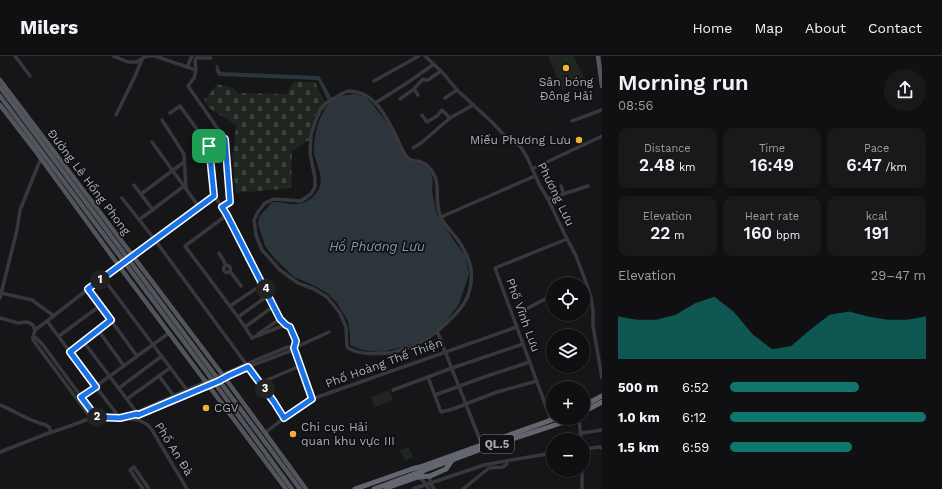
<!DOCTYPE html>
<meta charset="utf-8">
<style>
:root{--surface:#101012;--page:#19191b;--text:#f1f3f6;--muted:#9c9d9f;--line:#303032;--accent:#0f766e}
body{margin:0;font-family:"Work Sans",sans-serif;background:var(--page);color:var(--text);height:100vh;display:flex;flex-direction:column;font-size:15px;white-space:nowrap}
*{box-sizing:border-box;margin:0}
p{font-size:13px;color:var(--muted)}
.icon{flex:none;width:22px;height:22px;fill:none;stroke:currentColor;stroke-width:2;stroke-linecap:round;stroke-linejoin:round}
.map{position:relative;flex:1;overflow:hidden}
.drawer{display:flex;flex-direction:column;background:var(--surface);width:340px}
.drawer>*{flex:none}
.buttons{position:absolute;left:546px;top:221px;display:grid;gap:8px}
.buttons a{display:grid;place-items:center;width:44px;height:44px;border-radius:50%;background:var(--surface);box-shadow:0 1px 3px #0004,0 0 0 1px var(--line);font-size:20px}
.pin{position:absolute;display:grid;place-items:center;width:34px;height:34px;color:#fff;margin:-17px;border-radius:8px;box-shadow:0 2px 6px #0006}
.km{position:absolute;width:20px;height:20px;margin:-10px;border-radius:50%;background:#222;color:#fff;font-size:11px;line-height:20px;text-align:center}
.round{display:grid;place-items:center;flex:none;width:42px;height:42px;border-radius:21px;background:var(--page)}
.overview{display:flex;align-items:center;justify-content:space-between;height:68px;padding:0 16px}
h1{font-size:22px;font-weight:600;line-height:30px}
.metrics{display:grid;grid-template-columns:repeat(3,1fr);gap:6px;height:68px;padding:4px 16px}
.metrics div{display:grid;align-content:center;border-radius:10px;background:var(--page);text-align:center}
.metrics b{font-size:17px;font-weight:600}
.metrics small{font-size:11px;font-weight:400}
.metrics p{font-size:11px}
.chart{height:112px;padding:8px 16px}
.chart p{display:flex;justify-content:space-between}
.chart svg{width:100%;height:72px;margin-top:4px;fill:var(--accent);opacity:.7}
ul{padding:0 16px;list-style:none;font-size:13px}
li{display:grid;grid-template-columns:64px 48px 1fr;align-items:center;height:30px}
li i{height:10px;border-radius:5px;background:var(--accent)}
header{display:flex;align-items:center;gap:24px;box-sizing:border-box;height:56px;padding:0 20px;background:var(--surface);border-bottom:1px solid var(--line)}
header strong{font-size:19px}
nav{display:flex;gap:22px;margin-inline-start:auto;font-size:14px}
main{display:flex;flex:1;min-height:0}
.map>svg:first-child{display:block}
</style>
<header>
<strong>Milers</strong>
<nav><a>Home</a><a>Map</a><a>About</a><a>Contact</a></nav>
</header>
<main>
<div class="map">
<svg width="602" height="433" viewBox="0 0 602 433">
<defs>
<pattern id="cemetery-stones" width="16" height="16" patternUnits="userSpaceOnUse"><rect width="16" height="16" fill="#1e261f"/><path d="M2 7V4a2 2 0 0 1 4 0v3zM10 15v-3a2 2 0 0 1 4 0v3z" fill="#3c433d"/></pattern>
</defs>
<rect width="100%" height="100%" fill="#161618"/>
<g fill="#1e261f">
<path d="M548,0H574L585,25L562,34Z"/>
<path d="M389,334L393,344L375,351L371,341Z"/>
<path d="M409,391L413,401L405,405L400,394Z"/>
</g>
<path fill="url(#cemetery-stones)" d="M293,26H315L325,46L314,61L309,84L292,95L291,132L236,137L232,96H234L236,69L209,52L204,43L208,40L217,28L233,32L238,37L287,38Z"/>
<g fill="#2c353c">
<path d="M216,9H218L220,15L222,16L319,20L321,23L331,41V43L329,44L327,43L318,24L219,20C216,17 215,13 216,9Z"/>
<path d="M354,38L364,40L370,45L392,73L407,104L422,108L427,112L431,117L433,125L432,135L437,159L457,189L465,199L469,218L459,248L444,268L421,285L403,291L382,296L362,294L350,289V279L348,265L337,247L327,237L315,230L294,221L275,203L265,190L258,168L259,161L272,146C282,145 295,151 305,146C312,143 318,137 320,129C323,118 315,106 314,96C313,81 320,52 334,43C340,39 347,39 354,38Z"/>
</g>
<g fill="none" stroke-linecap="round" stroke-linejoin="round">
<g stroke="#37383d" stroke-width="3.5">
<path d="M15,0L30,20"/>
<path d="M113,0L128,6H136L147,0H155L196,14L194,22L188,30L225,83L230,146L222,151"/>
<path d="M425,0L443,17L457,34L493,67L503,78L520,90L527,101L539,128L548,143L563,175L576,200L587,229L591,242L593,254V270L602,322"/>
<path d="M187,11L192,0"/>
<path d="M196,14L195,5L196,2H211"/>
<path d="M374,25L419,0"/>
<path d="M414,33L418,39"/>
<path d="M348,35C353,35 358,36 363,38C378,44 389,66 396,80C399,87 402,95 407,101C411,106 416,104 421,106C427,108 433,115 435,121C437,124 436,127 437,130C437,139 437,151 440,160C444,169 452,176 458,184C462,190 466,196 468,203C473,215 472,229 467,242C460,257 434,280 419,287C414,290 408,292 402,293C398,295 393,297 388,297C376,298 356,299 347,291L346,271L340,257L327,241L314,233L298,227L280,214L262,194L256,179L254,164L258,156L265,147L274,143L301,145L311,138L315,131V121L310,98L311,79L315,66L320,54L326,47L343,37Z"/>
<path d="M445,42L457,34"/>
<path d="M400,43L414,33L423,23L425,24H428L441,15"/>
<path d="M375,47C395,35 415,22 434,8"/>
<path d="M170,57L180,50L209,90L214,139L227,159L280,263L285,269L290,271L296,285L294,292L312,343"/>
<path d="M116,59L136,18L142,3"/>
<path d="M422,59L427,66L437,60L442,54L450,62"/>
<path d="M162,64L184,98L186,133"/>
<path d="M572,65L602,54"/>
<path d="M152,86L199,151"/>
<path d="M209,90L225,83"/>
<path d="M413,92L421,87L450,62L473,49"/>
<path d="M532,113L602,80"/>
<path d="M134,129L153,154"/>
<path d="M561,130L564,138"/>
<path d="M141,138L184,106"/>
<path d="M122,142L155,184L260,327L284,362"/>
<path d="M548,143L588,130"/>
<path d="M227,159L185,190L238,261"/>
<path d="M441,161L535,120"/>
<path d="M139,164L184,130"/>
<path d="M219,197L226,209"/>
<circle cx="227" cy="213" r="3.5"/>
<path d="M230,215L241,230"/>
<path d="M103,222L187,334"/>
<path d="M88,233L137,300"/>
<path d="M1,237L32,244L54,260"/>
<path d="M0,242L17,174L20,154L41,102"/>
<path d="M230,250L263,228"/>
<path d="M526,253L553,239"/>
<path d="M0,262L18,267L26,266L30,267L33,269L35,274"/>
<path d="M47,265L96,331L120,362L137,358"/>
<path d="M245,271L238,261L269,239"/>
<path d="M98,274L124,310"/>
<path d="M437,275L482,389"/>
<path d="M258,278L280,263"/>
<path d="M59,280L101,249"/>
<path d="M33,281L35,274L47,265L88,233L214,139"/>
<path d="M33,281L36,282L43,289L96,361"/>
<path d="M33,281V284L91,362"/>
<path d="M252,282L245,271L274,250"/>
<path d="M252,282L285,269"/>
<path d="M83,285L138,358"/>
<path d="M70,296L111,264"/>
<path d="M159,320L174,340"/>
<path d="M428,321L441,356L453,353L497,336L537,325"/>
<path d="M260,327L300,310"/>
<path d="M119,332L162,300"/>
<path d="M393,334L452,312L523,288"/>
<path d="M435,339L490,319L530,306"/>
<path d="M81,341L169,277"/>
<path d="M127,343L170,312"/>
<path d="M0,349C13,354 24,362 37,366C41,368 46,368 49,371C51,373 50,375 51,377"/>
<path d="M137,356C187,334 237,311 288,291L294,292"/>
<path d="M138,359L219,325L248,311L290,295L294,292L329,276"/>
<path d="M579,362L581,384"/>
<path d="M551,364L495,212L567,183"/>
<path d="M265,377L284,362L312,343L517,271"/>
<path d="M581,377L589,376L602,374"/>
<path d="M583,393L600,391L602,392"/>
<path d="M0,396L46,378L70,370L91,362L96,361L120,362L139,364L148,369L152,374L187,433"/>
<path d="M582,414V433"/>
<path d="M430,420V427L434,433"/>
<path d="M419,421L424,426L429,433"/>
<path d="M143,433L130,414L134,411L149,433"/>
<path d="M413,433L484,409L511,404L553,397"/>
<path d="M463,433L489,412L503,411L507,408"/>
</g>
<g stroke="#53555c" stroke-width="4.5">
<path d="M598,0L602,30"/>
<path d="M0,24L225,322L306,433"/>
<path d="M0,31L300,433"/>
<path d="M0,40L205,314L292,433"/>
<path d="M0,49L34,93L125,218L286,433"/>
</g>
<g stroke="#63666e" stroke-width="5">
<path d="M583,350L602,340"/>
<path d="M583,356L602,346"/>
<path d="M418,421L430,420L446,413L452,404"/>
<path d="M386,432L418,421L422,416"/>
<path d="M355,433L412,413L420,411L557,362"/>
<path d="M374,433L479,394L561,367L571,362"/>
</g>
</g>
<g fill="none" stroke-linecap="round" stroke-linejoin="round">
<g stroke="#fff" stroke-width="8">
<path id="route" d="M225,83L230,146L222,151L227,159L280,263L286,269L290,271L296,285L294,292L312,343L284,362L274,346L248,311L228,320L219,325L138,359L137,358L120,362L96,361L81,341L96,331L70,296L111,264L88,233L214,140L209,90Z"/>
</g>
<use href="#route" stroke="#1a73e8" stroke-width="5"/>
</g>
<g fill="#f2b134" stroke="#111113" stroke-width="1.5">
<circle cx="566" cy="12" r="4"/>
<circle cx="579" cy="84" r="4"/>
<circle cx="206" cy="352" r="4"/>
<circle cx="293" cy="378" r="4"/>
</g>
<g text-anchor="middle" stroke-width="3.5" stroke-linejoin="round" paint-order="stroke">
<rect fill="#111113" stroke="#7b7e86" stroke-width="1" x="480" y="379" width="34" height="18" rx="3"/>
<g font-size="11" font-weight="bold" fill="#a8adb8">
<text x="497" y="392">QL.5</text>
</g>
<g font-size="12" fill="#a8adb8" stroke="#111113" text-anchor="start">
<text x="566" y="30" text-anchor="middle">Sân bóng<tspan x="566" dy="14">Đông Hải</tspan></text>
<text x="571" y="88" text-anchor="end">Miếu Phương Lưu</text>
<text x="214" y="356">CGV</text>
<text x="301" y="375">Chi cục Hải<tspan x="301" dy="14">quan khu vực III</tspan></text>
</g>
<g font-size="12" fill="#a8adb8" stroke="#111113">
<text transform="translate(89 126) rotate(53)" y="4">Đường Lê Hồng Phong</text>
<text transform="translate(556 138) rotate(64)" y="4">Phương Lưu</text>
<text transform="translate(523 259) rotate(70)" y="4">Phố Vĩnh Lưu</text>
<text transform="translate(384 307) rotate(-20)" y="4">Phố Hoàng Thế Thiện</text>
<text transform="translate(174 393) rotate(58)" y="4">Phố An Đà</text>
</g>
<g font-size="13" font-style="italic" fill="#7f9bb3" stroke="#111113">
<text x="377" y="195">Hồ Phương Lưu</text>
</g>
</g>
</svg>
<div class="buttons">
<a><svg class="icon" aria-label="locate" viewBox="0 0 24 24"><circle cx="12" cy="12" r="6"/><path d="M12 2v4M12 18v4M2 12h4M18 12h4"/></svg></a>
<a><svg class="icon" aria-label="layers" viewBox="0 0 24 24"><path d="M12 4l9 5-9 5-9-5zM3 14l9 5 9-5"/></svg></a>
<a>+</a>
<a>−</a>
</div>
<div class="pin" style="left:209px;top:90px;background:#1e9e55"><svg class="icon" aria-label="arrive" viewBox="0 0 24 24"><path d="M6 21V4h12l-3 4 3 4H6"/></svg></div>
<b class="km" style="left:100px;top:224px">1</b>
<b class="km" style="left:97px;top:361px">2</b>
<b class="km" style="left:265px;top:333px">3</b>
<b class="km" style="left:266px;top:233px">4</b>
</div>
<section class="drawer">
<div class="overview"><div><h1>Morning run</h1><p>08:56</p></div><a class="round"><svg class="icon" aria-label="share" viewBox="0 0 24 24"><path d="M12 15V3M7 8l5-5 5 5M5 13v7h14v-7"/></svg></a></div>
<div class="metrics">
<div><p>Distance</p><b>2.48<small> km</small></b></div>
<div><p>Time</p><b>16:49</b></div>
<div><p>Pace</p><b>6:47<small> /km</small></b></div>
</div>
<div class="metrics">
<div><p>Elevation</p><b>22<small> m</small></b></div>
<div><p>Heart rate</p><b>160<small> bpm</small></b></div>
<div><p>kcal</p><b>191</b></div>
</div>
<div class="chart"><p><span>Elevation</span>29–47 m</p>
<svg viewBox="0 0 160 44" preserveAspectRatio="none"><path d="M0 44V18L10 20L20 20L30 17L40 10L50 6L60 15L70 29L80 38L90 36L100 26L110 17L120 15L130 18L140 20L150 20L160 18V44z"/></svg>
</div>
<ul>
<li><b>500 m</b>6:52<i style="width:66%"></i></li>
<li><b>1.0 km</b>6:12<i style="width:100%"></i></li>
<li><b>1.5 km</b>6:59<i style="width:62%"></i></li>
</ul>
</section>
</main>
